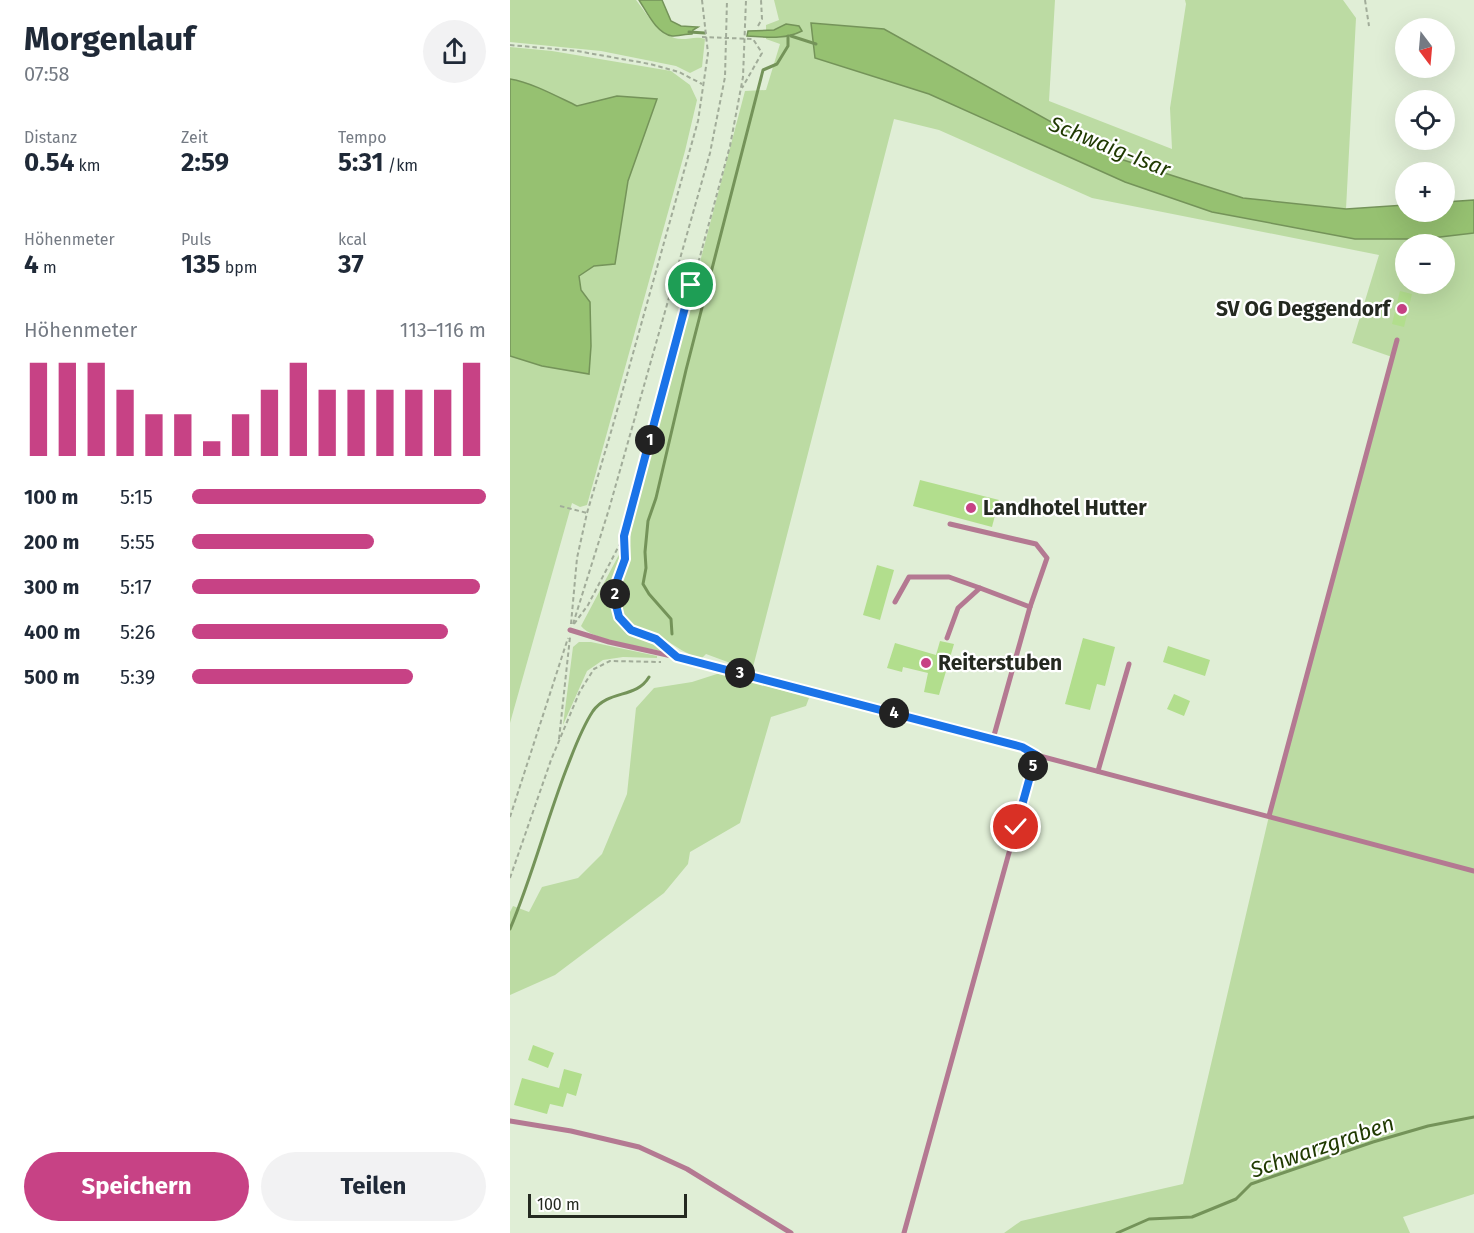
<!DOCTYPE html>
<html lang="de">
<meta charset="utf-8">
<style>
:root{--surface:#fff;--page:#f2f2f3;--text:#1f2937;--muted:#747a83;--accent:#c74285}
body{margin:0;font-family:"Fira Sans",sans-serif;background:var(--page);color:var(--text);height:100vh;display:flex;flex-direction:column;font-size:22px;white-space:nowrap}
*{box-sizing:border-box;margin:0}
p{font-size:20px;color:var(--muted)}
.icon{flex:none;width:33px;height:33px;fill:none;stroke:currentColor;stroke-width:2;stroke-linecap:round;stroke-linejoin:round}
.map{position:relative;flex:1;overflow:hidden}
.panel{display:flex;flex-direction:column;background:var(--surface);width:510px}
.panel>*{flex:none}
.needle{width:39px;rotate:164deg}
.fabs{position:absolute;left:885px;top:18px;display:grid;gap:12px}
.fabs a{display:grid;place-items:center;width:60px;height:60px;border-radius:50%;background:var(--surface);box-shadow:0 6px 24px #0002;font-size:30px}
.scale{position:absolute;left:18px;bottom:15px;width:159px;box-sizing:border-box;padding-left:6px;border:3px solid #242920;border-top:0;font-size:16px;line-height:21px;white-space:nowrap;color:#242920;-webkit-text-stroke:4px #fff;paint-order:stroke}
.pin{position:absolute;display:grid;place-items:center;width:51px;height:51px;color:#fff;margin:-26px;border:3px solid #fff;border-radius:50%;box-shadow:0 2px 6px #0007}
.km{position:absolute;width:30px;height:30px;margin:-15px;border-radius:50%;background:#222;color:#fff;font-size:16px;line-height:30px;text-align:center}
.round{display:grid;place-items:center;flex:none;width:63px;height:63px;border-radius:32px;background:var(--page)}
.headline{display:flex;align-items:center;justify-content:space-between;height:102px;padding:0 24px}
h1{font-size:33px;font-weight:700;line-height:45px}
.stats{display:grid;grid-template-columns:repeat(3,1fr);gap:9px;height:102px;padding:6px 24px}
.stats div{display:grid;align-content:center}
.stats b{font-size:26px;font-weight:700}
.stats small{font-size:16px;font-weight:400}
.stats p{font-size:16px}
.chart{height:168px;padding:12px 24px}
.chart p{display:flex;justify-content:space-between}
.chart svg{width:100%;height:108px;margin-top:6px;stroke:var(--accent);stroke-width:6}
.cta{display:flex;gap:12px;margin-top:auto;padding:12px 24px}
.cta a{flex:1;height:69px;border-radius:36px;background:var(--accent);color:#fff;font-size:24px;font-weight:700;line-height:69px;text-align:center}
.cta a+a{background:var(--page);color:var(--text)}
ul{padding:0 24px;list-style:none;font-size:20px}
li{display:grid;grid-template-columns:96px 72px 1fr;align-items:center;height:45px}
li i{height:15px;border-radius:8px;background:var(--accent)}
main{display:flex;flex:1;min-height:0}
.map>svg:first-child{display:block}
</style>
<main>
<section class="panel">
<div class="headline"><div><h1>Morgenlauf</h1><p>07:58</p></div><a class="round"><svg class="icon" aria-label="share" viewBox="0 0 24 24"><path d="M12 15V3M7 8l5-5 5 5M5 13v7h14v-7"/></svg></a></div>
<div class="stats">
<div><p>Distanz</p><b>0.54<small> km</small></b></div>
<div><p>Zeit</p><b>2:59</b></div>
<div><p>Tempo</p><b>5:31<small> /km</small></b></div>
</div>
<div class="stats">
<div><p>Höhenmeter</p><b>4<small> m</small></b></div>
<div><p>Puls</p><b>135<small> bpm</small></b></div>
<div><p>kcal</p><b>37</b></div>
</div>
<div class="chart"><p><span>Höhenmeter</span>113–116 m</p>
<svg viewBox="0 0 160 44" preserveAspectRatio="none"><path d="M5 44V6M15 44V6M25 44V6M35 44V17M45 44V27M55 44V27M65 44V38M75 44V27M85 44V17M95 44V6M105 44V17M115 44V17M125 44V17M135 44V17M145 44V17M155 44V6"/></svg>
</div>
<ul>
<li><b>100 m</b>5:15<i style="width:100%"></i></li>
<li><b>200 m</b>5:55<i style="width:62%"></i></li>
<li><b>300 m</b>5:17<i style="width:98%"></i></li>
<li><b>400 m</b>5:26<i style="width:87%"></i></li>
<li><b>500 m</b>5:39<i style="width:75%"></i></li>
</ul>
<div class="cta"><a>Speichern</a><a>Teilen</a></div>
</section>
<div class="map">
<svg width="964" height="1233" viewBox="0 0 964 1233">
<rect width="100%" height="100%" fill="#e0eed6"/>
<g fill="#bcdba3" fill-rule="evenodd">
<path d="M0,0H126C137,14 151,39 172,39C180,39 187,36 195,39L192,67L180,73L166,66L91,51L0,42Z"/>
<path d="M264,0H545L539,101L662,149L660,108L676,4L675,0H833L846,18L836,209L733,198L604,157L374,29L302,23L305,58L419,94L615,182L702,212L913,239L964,233V1194L893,1217L900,1233H494L511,1221L673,1184L759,816L882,357L842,343L869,255L582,198L429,130L384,119L242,671L196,654L191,659C176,654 167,647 154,639C142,633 130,632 120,623C98,605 114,576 119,553C121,542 121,531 122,520L235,91L256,90L270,44L256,39V25L269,20ZM896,244H934V284H896Z"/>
<path d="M0,47L42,51L161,71L180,85L187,100L175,151L77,505L70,507L62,503L0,723V356L32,366L79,373L69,276L84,266L105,264L118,181L147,99L107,96L67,106L9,81L0,79Z"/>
<path d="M112,549C111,564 103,576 101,591C97,625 125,636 151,648V651C134,647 81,640 71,626Z"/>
<path d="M69,642H81L147,656V658L113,657L93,660L77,671L53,725L63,647Z"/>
<path d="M210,673L299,698L296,706L261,717L230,823L180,852L178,864L154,893L45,975L0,995V912L3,906L19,912L32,887L68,878L92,854L117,794L126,708L144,688L182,682Z"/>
</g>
<g fill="#96c171" stroke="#749359" stroke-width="1.5">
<path d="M129,0H152L161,21L171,26L188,27L183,30L182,34C176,34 168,36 162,36C146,33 137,12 129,0Z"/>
<path d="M301,23L374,29L604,157L733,198L836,209L895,205L896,212H934L935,202L964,200V233L913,239H845L702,212L615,182L419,94L305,58Z"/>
<path d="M276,24L289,26L292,31C274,40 256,37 237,36L238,31L264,30Z"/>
<path d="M0,79C23,83 46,96 67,106L107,96L147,99L118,181L105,264L84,266L69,276L71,290L80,302L81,346L79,374L32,366L0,356Z"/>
</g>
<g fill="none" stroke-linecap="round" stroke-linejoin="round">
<g stroke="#749359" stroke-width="3">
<path d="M179,32L195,33"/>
<path d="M281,36L306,44"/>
<path d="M162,634L161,619L139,594L133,584L136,568L135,552L138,521L146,498L176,370L253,70L267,64L278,46V36"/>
<path d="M0,929C22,877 36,822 56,770C64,750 71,729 83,711C99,689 126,699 139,677"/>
<path d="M607,1233L639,1219L682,1217L726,1199L741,1184L863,1142L918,1126L964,1117"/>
</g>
</g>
<g fill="#b2de8d">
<path d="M890,291L902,294L894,327L882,324Z"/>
<path d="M410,480L489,500L482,527L403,506Z"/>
<path d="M367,565L384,570L370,620L353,615Z"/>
<path d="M573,638L605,647L595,686L587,684L580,710L555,704Z"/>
<path d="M430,641L444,644L429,695L414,692L418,673L393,667L392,672L377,668L385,643L426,655Z"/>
<path d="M658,646L700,660L695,676L653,662Z"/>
<path d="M664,694L680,701L674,716L657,709Z"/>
<path d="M23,1045L44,1053L38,1068L18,1060Z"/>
<path d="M54,1069L72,1074L66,1096L57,1093L53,1107L40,1104L37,1114L4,1105L12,1078L49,1088Z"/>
</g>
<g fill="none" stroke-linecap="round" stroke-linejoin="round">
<g stroke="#a1ac99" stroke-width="2" stroke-dasharray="4.5 3" stroke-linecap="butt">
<path d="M855,0L859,26"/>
<path d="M248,26L252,19L251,0"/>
<path d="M192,37L243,39L252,53L232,88"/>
<path d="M0,45L67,51L140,64L169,72L192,84"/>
<path d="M50,506L77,513"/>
<path d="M61,624L67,558L77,513L103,425L188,121L198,53L192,0"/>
<path d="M63,624L99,509L200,153L215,77L217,0"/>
<path d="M64,624L78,605L113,538"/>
<path d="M153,645L146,639L121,630L109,617L105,601L107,581L115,559L114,536L220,146L233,77L236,0"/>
<path d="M49,739L60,637"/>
<path d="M0,817L58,638"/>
<path d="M0,878L41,760L70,691L84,669L100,661L151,662"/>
</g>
<g stroke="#b47992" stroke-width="5">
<path d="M440,524L526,544L537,558L520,607"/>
<path d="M385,602L399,577H439L470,588"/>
<path d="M60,630L99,642L202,665L512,747L526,755L964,871"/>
<path d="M437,638L448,608L470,588L520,607L483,739"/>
<path d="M588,771L619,664"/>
<path d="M759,816L887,340"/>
<path d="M0,1121L61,1131L129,1147L177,1169L281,1233"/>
<path d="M394,1233L526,755"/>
</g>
</g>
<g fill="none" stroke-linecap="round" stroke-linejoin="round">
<g stroke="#fff" stroke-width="12">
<path id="route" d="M181,285L114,536L115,559L107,581L105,601L109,617L121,630L146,639L167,657L512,747L526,755L506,827"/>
</g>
<use href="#route" stroke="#1a73e8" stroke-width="8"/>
</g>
<g fill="#c74285" stroke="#fff" stroke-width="2">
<circle cx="892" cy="309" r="6"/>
<circle cx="461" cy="508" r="6"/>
<circle cx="416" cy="663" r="6"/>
</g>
<g text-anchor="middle" stroke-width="4.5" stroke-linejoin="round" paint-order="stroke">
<g font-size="21" font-weight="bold" fill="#242920" stroke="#fff" text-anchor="start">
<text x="880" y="316" text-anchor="end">SV OG Deggendorf</text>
<text x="473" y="515">Landhotel Hutter</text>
<text x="428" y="670">Reiterstuben</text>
</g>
<g font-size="22" font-style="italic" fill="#1f3900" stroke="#fff">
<text transform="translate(600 146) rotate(22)" y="8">Schwaig-Isar</text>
<text transform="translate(812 1146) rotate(-19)" y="8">Schwarzgraben</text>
</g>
</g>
</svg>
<div class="fabs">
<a><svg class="needle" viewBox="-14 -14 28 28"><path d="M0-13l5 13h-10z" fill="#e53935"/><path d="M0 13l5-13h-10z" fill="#747a83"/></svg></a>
<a><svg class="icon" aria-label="locate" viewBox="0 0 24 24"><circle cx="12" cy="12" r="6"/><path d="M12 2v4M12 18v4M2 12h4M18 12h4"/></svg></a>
<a>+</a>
<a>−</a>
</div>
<div class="scale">100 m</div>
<div class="pin" style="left:181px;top:285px;background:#1e9e55"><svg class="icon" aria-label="arrive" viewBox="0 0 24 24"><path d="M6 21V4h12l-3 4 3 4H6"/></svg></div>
<div class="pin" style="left:506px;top:827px;background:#d93025"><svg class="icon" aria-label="check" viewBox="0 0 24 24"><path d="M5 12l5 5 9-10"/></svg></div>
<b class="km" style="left:140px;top:440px">1</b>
<b class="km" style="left:105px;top:594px">2</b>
<b class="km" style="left:230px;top:673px">3</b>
<b class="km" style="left:384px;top:713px">4</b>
<b class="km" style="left:523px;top:766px">5</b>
</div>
</main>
